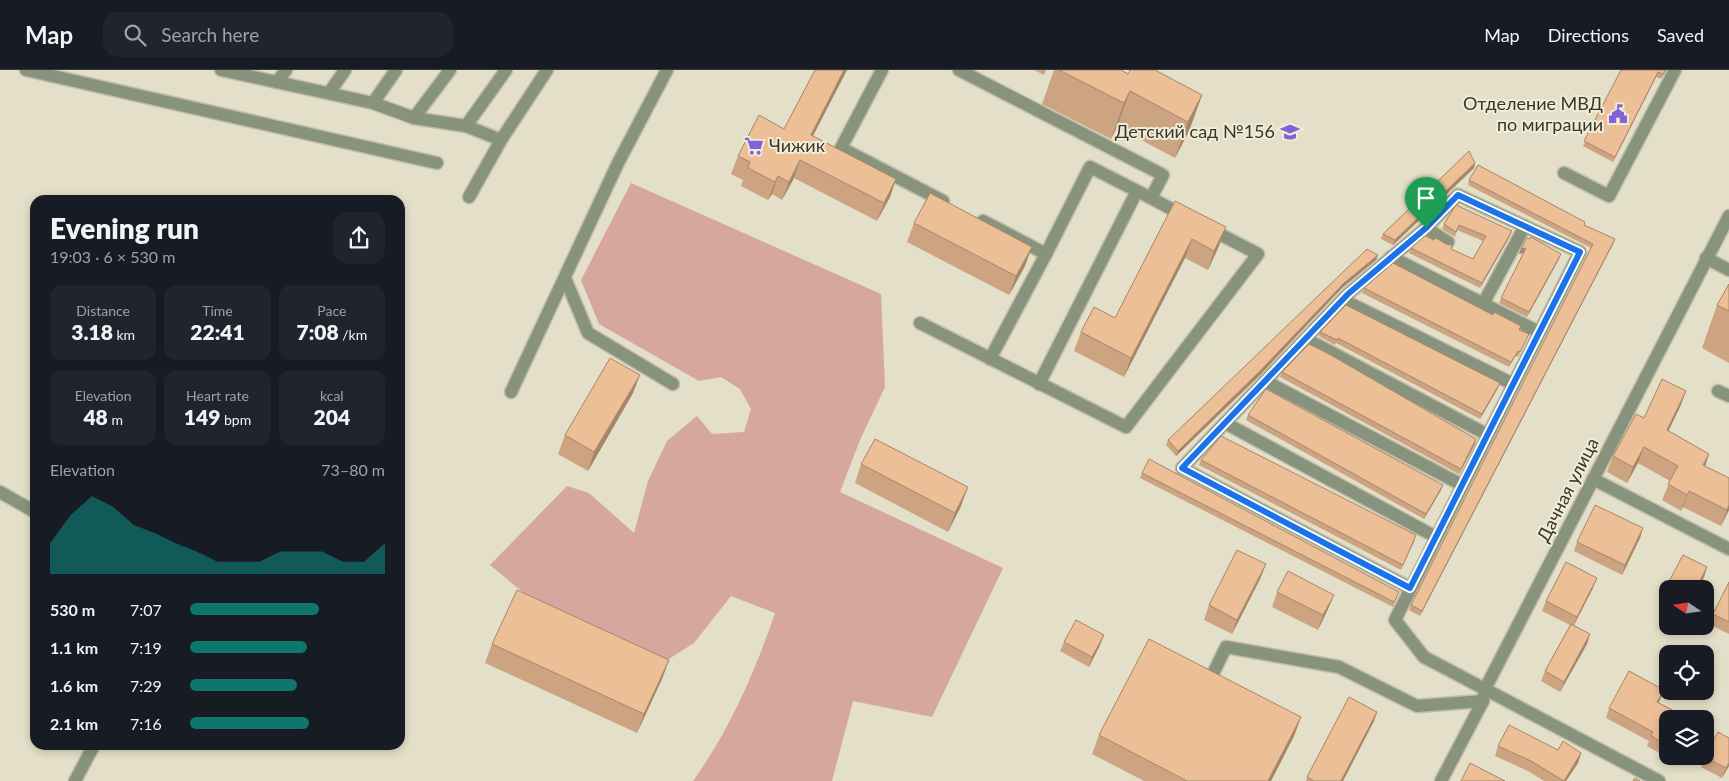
<!DOCTYPE html>
<meta charset="utf-8">
<style>
:root{--surface:#171b24;--page:#20242c;--text:#f1f3f6;--muted:#9ea1a6;--line:#363941;--accent:#0f766e}
body{margin:0;font-family:Lato,sans-serif;background:var(--page);color:var(--text);height:100vh;display:flex;flex-direction:column;font-size:19px;white-space:nowrap}
*{box-sizing:border-box;margin:0}
p{font-size:16px;color:var(--muted)}
.icon{flex:none;width:28px;height:28px;fill:none;stroke:currentColor;stroke-width:2;stroke-linecap:round;stroke-linejoin:round}
.map{position:relative;flex:1;overflow:hidden}
.drawer{position:absolute;left:30px;top:125px;width:375px;height:555px;display:flex;flex-direction:column;background:var(--surface);border-radius:15px;box-shadow:0 2px 8px #0003}
.drawer>*{flex:none}
.needle{width:32px;rotate:283deg}
.buttons{position:absolute;left:1659px;top:510px;display:grid;gap:10px}
.buttons a{display:grid;place-items:center;width:55px;height:55px;border-radius:10px;background:var(--surface);box-shadow:0 2px 8px #0003;font-size:25px}
.pin{position:absolute;display:grid;place-items:center;width:42px;height:42px;color:#fff;margin:-51px -21px;border-radius:50% 50% 50% 0;rotate:-45deg;box-shadow:0 0 5px #0007}
.pin .icon{rotate:45deg}
.round{display:grid;place-items:center;flex:none;width:52px;height:52px;border-radius:15px;background:var(--page)}
.headline{display:flex;align-items:center;justify-content:space-between;height:85px;padding:0 20px}
h1{font-size:28px;font-weight:800;line-height:38px}
.stats{display:grid;grid-template-columns:repeat(3,1fr);gap:8px;height:85px;padding:5px 20px}
.stats div{display:grid;align-content:center;border-radius:12px;background:var(--page);text-align:center}
.stats b{font-size:21px;font-weight:800}
.stats small{font-size:14px;font-weight:400}
.stats p{font-size:14px}
.chart{height:140px;padding:10px 20px}
.chart p{display:flex;justify-content:space-between}
.chart svg{width:100%;height:90px;margin-top:5px;fill:var(--accent);opacity:.7}
ul{padding:0 20px;list-style:none;font-size:16px}
li{display:grid;grid-template-columns:80px 60px 1fr;align-items:center;height:38px}
li i{height:12px;border-radius:6px;background:var(--accent)}
header{display:flex;align-items:center;gap:30px;box-sizing:border-box;height:70px;padding:0 25px;background:var(--surface);border-bottom:1px solid var(--line)}
header strong{font-size:24px}
nav{display:flex;gap:28px;margin-inline-start:auto;font-size:18px}
.search{width:350px;height:45px;background:var(--page);display:flex;align-items:center;gap:12px;box-sizing:border-box;padding:0 18px;border-radius:15px;color:var(--muted);font-size:19px}
.map>svg:first-child{display:block}
</style>
<header>
<strong>Map</strong>
<div class="search"><svg class="icon" aria-label="search" viewBox="0 0 24 24"><circle cx="10" cy="10" r="6"/><path d="M15 15l6 6"/></svg>Search here</div>
<nav><a>Map</a><a>Directions</a><a>Saved</a></nav>
</header>
<div class="map">
<svg width="1729" height="711" viewBox="0 0 1729 711">
<rect width="100%" height="100%" fill="#e4dfc8"/>
<path fill="#d5a79e" d="M631,113L881,224L885,317L860,370L840,422L1003,498L932,647L853,631L832,711H693C729,661 755,602 775,543L731,526L694,573L661,594L543,539L490,495L567,416L589,423L634,463L648,411L667,371L697,346L712,364L744,362L751,339L740,319L721,307L699,311L599,254L581,210Z"/>
<g fill="none" stroke-linecap="round" stroke-linejoin="round">
<g stroke="#c2bda9" stroke-width="15">
<g id="minor">
<path d="M26,0L437,93"/>
<path d="M221,0L373,33L414,48L466,56L501,70"/>
<path d="M882,0L841,78L943,131"/>
<path d="M959,0L1163,105L1151,128L1090,97L1046,184L983,151"/>
<path d="M277,12L286,0"/>
<path d="M329,23L345,0"/>
<path d="M373,33L396,0"/>
<path d="M414,48L450,0"/>
<path d="M466,56L506,0"/>
<path d="M1564,103L1609,126L1675,0"/>
<path d="M469,127L501,70L547,0"/>
<path d="M1151,128L1186,147"/>
<path d="M1448,172L1426,158L1458,125L1580,182L1395,550L1424,587L1659,711"/>
<path d="M1391,187L1539,262"/>
<path d="M1706,188L1729,200"/>
<path d="M565,208L588,263L673,314"/>
<path d="M1343,230L1513,314"/>
<path d="M1483,234L1525,156"/>
<path d="M920,253L1126,357L1258,184L1208,158"/>
<path d="M1306,269L1488,365"/>
<path d="M990,289L1046,184"/>
<path d="M1265,311L1462,415"/>
<path d="M1039,314L1137,121"/>
<path d="M1718,321L1729,326"/>
<path d="M511,322L618,93L667,0"/>
<path d="M1225,353L1436,467"/>
<path d="M1593,409L1729,479"/>
<path d="M0,422L35,442"/>
<path d="M1410,518L1182,398L1348,224L1426,158"/>
<path d="M1209,612L1226,577L1339,597L1417,636L1483,631"/>
<path d="M75,711L94,675"/>
<path d="M1441,711L1483,631L1485,619L1729,146"/>
</g>
</g>
<use href="#minor" stroke="#88937e" stroke-width="12"/>
</g>
<g fill="#cca481">
<path d="M815,0H847L813,66L896,109L890,127L877,151L794,108L782,130L772,124L768,130L741,116L743,110L731,104L738,86L784,59Z"/>
<path d="M1034,0H1046L1044,5Z"/>
<path d="M1054,0H1121L1128,4L1202,25L1189,61L1175,88L1117,57L1111,69L1042,34Z"/>
<path d="M1621,0H1667L1661,9L1656,7L1613,92L1583,76Z"/>
<path d="M1475,93L1474,98L1393,175L1381,169L1383,164Z"/>
<path d="M1469,110L1584,155L1615,169L1613,174L1420,546L1409,540L1411,535L1591,178L1468,115Z"/>
<path d="M1175,131L1219,176L1208,200L1185,188L1124,307L1074,281L1081,262L1115,248Z"/>
<path d="M1456,135L1510,166L1480,218L1409,183L1411,178L1451,179L1473,189L1483,171L1457,160L1455,167L1442,159L1444,154Z"/>
<path d="M914,153L1025,196L1009,225L907,172Z"/>
<path d="M1521,179L1559,189L1527,247L1499,233L1523,183L1519,184Z"/>
<path d="M1378,185L1376,190L1342,218L1259,306L1176,386L1166,375L1168,370Z"/>
<path d="M1729,214V293L1702,278L1717,235Z"/>
<path d="M1364,218L1493,245L1521,256L1520,260L1529,264L1518,287L1516,286L1509,297L1362,223Z"/>
<path d="M1320,262L1498,318L1480,349L1336,273L1335,275L1319,266Z"/>
<path d="M1282,302L1475,374L1459,404L1280,307Z"/>
<path d="M1686,321L1680,337L1668,361L1705,396L1729,408V440L1721,456L1683,437L1681,441L1662,430L1670,411L1638,393L1627,413L1607,402L1613,386L1644,348Z"/>
<path d="M633,323L588,401L558,384L565,365Z"/>
<path d="M1248,345L1441,420L1424,449L1246,350Z"/>
<path d="M1201,390L1415,470L1401,500L1199,395Z"/>
<path d="M861,394L961,436L948,462L855,413Z"/>
<path d="M1142,403L1399,522L1393,537L1140,408Z"/>
<path d="M1643,458L1640,468L1622,505L1574,481L1577,472Z"/>
<path d="M1683,485L1707,497L1704,507L1698,519H1668V535L1660,531L1664,521Z"/>
<path d="M1266,494L1260,509L1232,564L1204,550L1209,535Z"/>
<path d="M1729,512V564L1709,554L1713,544Z"/>
<path d="M1593,518L1574,555L1590,564L1587,574L1560,622L1541,611L1545,601L1570,555L1542,541L1546,531Z"/>
<path d="M1277,522L1334,525L1328,539L1318,560L1272,537Z"/>
<path d="M1104,565L1100,575L1089,597L1060,581L1064,572Z"/>
<path d="M492,574L669,590L662,609L637,663L485,593Z"/>
<path d="M1664,620L1658,633L1668,649L1667,687L1647,676L1649,671L1606,648L1609,638Z"/>
<path d="M1377,642L1374,651L1343,711H1306L1307,707Z"/>
<path d="M1301,647L1294,666L1271,711H1144L1092,684L1099,665Z"/>
<path d="M1729,668V696L1722,708L1701,697L1705,687Z"/>
<path d="M1498,676L1558,680L1581,683L1578,693L1566,711H1544L1528,701L1495,686Z"/>
</g>
<g fill="#a68669">
<path d="M844,0H847L804,83L811,65Z"/>
<path d="M1658,2L1656,7L1613,92L1615,87Z"/>
<path d="M1130,21L1117,57L1111,69L1124,33Z"/>
<path d="M1202,25L1189,61L1175,88L1188,52Z"/>
<path d="M800,90L794,108L782,130L789,112Z"/>
<path d="M1475,93L1474,98L1393,175L1395,170Z"/>
<path d="M778,106L772,124L768,130L775,112Z"/>
<path d="M896,109L890,127L877,151L884,133Z"/>
<path d="M1226,157L1219,176L1208,200L1214,181Z"/>
<path d="M1512,161L1510,166L1480,218L1482,213Z"/>
<path d="M1192,169L1185,188L1124,307L1131,288Z"/>
<path d="M1615,169L1613,174L1420,546L1422,541Z"/>
<path d="M1032,177L1025,196L1009,225L1016,206Z"/>
<path d="M1526,178L1524,183L1519,184L1521,179Z"/>
<path d="M1561,184L1559,189L1527,247L1529,242Z"/>
<path d="M1378,185L1376,190L1342,218L1259,306L1176,386L1178,381L1344,213Z"/>
<path d="M640,305L633,323L588,401L594,382Z"/>
<path d="M1500,313L1498,318L1480,349L1482,344Z"/>
<path d="M1686,321L1680,337L1661,376L1667,360Z"/>
<path d="M1476,369L1475,374L1459,404L1461,399Z"/>
<path d="M1644,377L1638,393L1627,413L1633,397Z"/>
<path d="M1709,384L1704,400L1703,395Z"/>
<path d="M1443,415L1441,420L1424,449L1426,444Z"/>
<path d="M968,417L961,436L948,462L955,443Z"/>
<path d="M1689,421L1683,437L1681,441L1687,425Z"/>
<path d="M1729,435V440L1721,456L1727,440Z"/>
<path d="M1643,458L1640,468L1622,505L1625,495Z"/>
<path d="M1266,494L1260,509L1232,564L1237,550Z"/>
<path d="M1707,497L1704,507L1698,519H1696Z"/>
<path d="M1597,508L1593,518L1573,557L1577,547Z"/>
<path d="M1334,525L1328,539L1318,560L1323,545Z"/>
<path d="M1590,564L1587,574L1560,622L1564,612Z"/>
<path d="M1104,565L1100,575L1089,597L1092,587Z"/>
<path d="M669,590L662,609L637,663L644,644Z"/>
<path d="M1664,620L1660,630L1654,642L1657,632Z"/>
<path d="M1377,642L1374,651L1343,711H1341Z"/>
<path d="M1301,647L1294,666L1271,711H1268Z"/>
<path d="M1581,683L1578,693L1566,711H1564Z"/>
<path d="M1729,693V696L1722,708L1726,698Z"/>
</g>
<g fill="#edbf96" stroke="#a68669">
<path d="M815,0H844L811,65L896,109L884,133L800,90L789,112L778,106L775,112L748,98L750,92L738,86L759,45L784,59Z"/>
<path d="M1059,0H1121L1128,4L1130,0H1155L1202,25L1188,52L1130,21L1124,33Z"/>
<path d="M1621,0H1665L1663,4L1658,2L1615,87L1584,71Z"/>
<path d="M1469,81L1475,93L1395,170L1383,164Z"/>
<path d="M1478,95L1585,152L1584,155L1615,169L1422,541L1411,535L1593,174L1469,110Z"/>
<path d="M930,123L1032,177L1016,206L914,153Z"/>
<path d="M1175,131L1226,157L1214,181L1192,169L1131,288L1081,262L1094,237L1115,248Z"/>
<path d="M1456,135L1512,161L1482,213L1411,178L1425,166L1434,170L1436,168L1446,174L1452,175L1451,179L1473,189L1486,166L1459,155L1456,162L1444,154Z"/>
<path d="M1531,167L1561,184L1529,242L1501,228L1526,178L1521,179L1527,168L1530,169Z"/>
<path d="M1367,179L1378,185L1344,213L1260,301L1178,381L1168,370Z"/>
<path d="M1393,193L1493,245L1494,242L1521,256L1519,260L1529,264L1520,282L1518,281L1511,292L1364,218Z"/>
<path d="M1729,214V241L1717,235Z"/>
<path d="M1346,235L1500,313L1482,344L1338,268L1337,270L1320,262Z"/>
<path d="M1309,274L1329,284L1476,369L1461,399L1282,302Z"/>
<path d="M610,288L640,305L594,382L565,365Z"/>
<path d="M1662,309L1686,321L1667,360L1709,384L1703,395L1729,408V435L1727,440L1689,421L1687,425L1668,414L1678,396L1644,377L1633,397L1613,386L1636,344L1644,348Z"/>
<path d="M1266,319L1443,415L1426,444L1248,345Z"/>
<path d="M1221,366L1416,465L1403,495L1201,390Z"/>
<path d="M875,369L968,417L955,443L861,394Z"/>
<path d="M1149,389L1399,522L1394,532L1142,403Z"/>
<path d="M1595,435L1643,458L1625,495L1577,472Z"/>
<path d="M1237,480L1266,494L1237,550L1209,535Z"/>
<path d="M1683,485L1707,497L1696,519H1668V523L1664,521Z"/>
<path d="M1566,492L1597,508L1577,547L1546,531Z"/>
<path d="M1288,501L1334,525L1323,545L1277,522Z"/>
<path d="M1729,512V552L1713,544Z"/>
<path d="M517,520L669,590L644,644L492,574Z"/>
<path d="M1076,550L1104,565L1092,587L1064,572Z"/>
<path d="M1571,554L1590,564L1564,612L1545,601Z"/>
<path d="M1149,569L1301,647L1268,711H1187L1099,665Z"/>
<path d="M1629,601L1664,620L1657,632L1686,647L1685,649H1668V675L1651,666L1653,662L1609,638Z"/>
<path d="M1349,627L1377,642L1341,711H1314L1307,707Z"/>
<path d="M1509,655L1558,680L1563,671L1581,683L1564,711L1531,691L1498,676Z"/>
<path d="M1718,662L1729,668V693L1726,698L1705,687Z"/>
<path d="M1470,693L1505,711H1461Z"/>
<path d="M1635,708L1640,711H1633Z"/>
</g>
<g fill="none" stroke-linecap="round" stroke-linejoin="round">
<g stroke="#fff" stroke-width="10">
<path id="route" d="M1458,125L1580,182L1410,518L1182,398L1348,224L1426,158Z"/>
</g>
<use href="#route" stroke="#1a73e8" stroke-width="6"/>
</g>
<defs>
<g id="civic-bare" transform="scale(1.5)"><path d="M-.6-6.5H3V-4.5H.6V-3L4-1V1h2V6H-6V1h2V-1L-.6-3ZM-1.2 2.5V6h2.4V2.5Z" fill="#8261db" stroke="#f1ecd5" stroke-width="2.5" paint-order="stroke"/></g>
<g id="school-bare" transform="scale(1.5)"><path d="M0-5L7-2L0 1L-7-2ZM-4 1L0 2.5L4 1V4Q0 6-4 4Z" fill="#8261db" stroke="#f1ecd5" stroke-width="2.5" paint-order="stroke"/></g>
<g id="supermarket-bare" transform="scale(1.5)"><path d="M-6-5.5h2.5l.6 2H6L4.5 2H-2.5L-4.4-4H-6ZM-1.5 3.2a1.3 1.3 0 1 0 .1 0ZM3 3.2a1.3 1.3 0 1 0 .1 0Z" fill="#8261db" stroke="#f1ecd5" stroke-width="2.5" paint-order="stroke"/></g>
</defs>
<g fill-rule="evenodd">
<use href="#civic-bare" x="1618" y="44"/>
<use href="#school-bare" x="1290" y="62"/>
<use href="#supermarket-bare" x="754" y="76"/>
</g>
<g text-anchor="middle" stroke-width="4" stroke-linejoin="round" paint-order="stroke">
<g font-size="18" fill="#38362d" stroke="#f1ecd5" text-anchor="end">
<text x="1603" y="40">Отделение МВД<tspan x="1603" dy="21">по миграции</tspan></text>
<text x="1275" y="68">Детский сад №156</text>
<text x="769" y="82" text-anchor="start">Чижик</text>
</g>
<g font-size="18" fill="#38362d" stroke="#f1ecd5">
<text transform="translate(1568 420) rotate(-63)" y="6">Дачная улица</text>
</g>
</g>
</svg>
<div class="buttons">
<a><svg class="needle" viewBox="-14 -14 28 28"><path d="M0-13l5 13h-10z" fill="#e53935"/><path d="M0 13l5-13h-10z" fill="#9ea1a6"/></svg></a>
<a><svg class="icon" aria-label="locate" viewBox="0 0 24 24"><circle cx="12" cy="12" r="6"/><path d="M12 2v4M12 18v4M2 12h4M18 12h4"/></svg></a>
<a><svg class="icon" aria-label="layers" viewBox="0 0 24 24"><path d="M12 4l9 5-9 5-9-5zM3 14l9 5 9-5"/></svg></a>
</div>
<div class="pin" style="left:1426px;top:158px;background:#1e9e55"><svg class="icon" aria-label="arrive" viewBox="0 0 24 24"><path d="M6 21V4h12l-3 4 3 4H6"/></svg></div>
<section class="drawer">
<div class="headline"><div><h1>Evening run</h1><p>19:03 · 6 × 530 m</p></div><a class="round"><svg class="icon" aria-label="share" viewBox="0 0 24 24"><path d="M12 15V3M7 8l5-5 5 5M5 13v7h14v-7"/></svg></a></div>
<div class="stats">
<div><p>Distance</p><b>3.18<small> km</small></b></div>
<div><p>Time</p><b>22:41</b></div>
<div><p>Pace</p><b>7:08<small> /km</small></b></div>
</div>
<div class="stats">
<div><p>Elevation</p><b>48<small> m</small></b></div>
<div><p>Heart rate</p><b>149<small> bpm</small></b></div>
<div><p>kcal</p><b>204</b></div>
</div>
<div class="chart"><p><span>Elevation</span>73–80 m</p>
<svg viewBox="0 0 160 44" preserveAspectRatio="none"><path d="M0 44V29L10 15L20 6L30 11L40 20L50 24L60 29L70 33L80 38L90 38L100 38L110 33L120 33L130 33L140 38L150 38L160 29V44z"/></svg>
</div>
<ul>
<li><b>530 m</b>7:07<i style="width:66%"></i></li>
<li><b>1.1 km</b>7:19<i style="width:60%"></i></li>
<li><b>1.6 km</b>7:29<i style="width:55%"></i></li>
<li><b>2.1 km</b>7:16<i style="width:61%"></i></li>
</ul>
</section>
</div>
